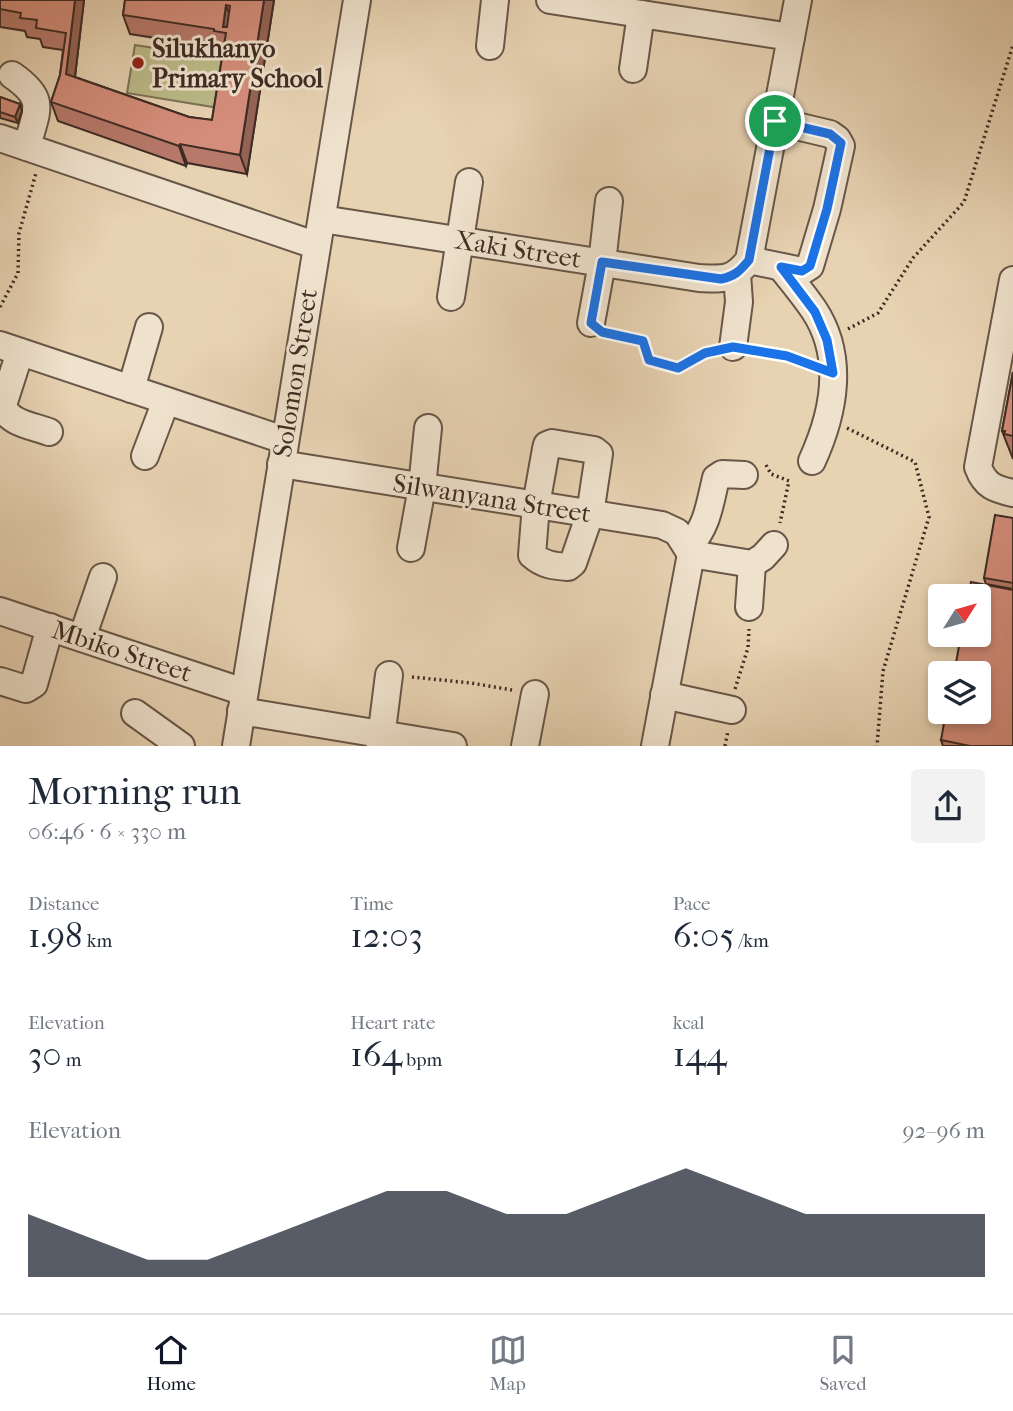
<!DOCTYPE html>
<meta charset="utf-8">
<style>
:root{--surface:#fff;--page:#f2f2f3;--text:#1f2937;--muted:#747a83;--line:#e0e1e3;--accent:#111827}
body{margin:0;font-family:"IM FELL French Canon",serif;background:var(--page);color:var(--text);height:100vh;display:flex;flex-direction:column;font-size:26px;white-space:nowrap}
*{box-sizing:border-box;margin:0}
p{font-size:23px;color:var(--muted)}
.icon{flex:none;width:38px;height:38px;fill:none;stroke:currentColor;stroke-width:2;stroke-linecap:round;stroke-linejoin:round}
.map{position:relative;height:746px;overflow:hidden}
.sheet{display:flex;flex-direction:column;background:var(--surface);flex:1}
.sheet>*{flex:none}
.needle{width:46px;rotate:53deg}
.controls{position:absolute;left:928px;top:584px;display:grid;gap:14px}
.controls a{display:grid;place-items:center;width:63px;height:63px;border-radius:7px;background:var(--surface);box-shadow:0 4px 10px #0003;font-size:35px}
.pin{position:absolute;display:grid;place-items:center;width:60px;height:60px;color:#fff;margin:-30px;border:4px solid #fff;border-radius:50%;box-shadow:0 2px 7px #0007}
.round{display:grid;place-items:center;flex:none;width:74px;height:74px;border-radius:7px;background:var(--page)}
.head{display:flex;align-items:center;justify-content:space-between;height:119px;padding:0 28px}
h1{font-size:38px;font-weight:600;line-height:52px}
.stats{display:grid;grid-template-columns:repeat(3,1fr);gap:10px;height:119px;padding:7px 28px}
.stats div{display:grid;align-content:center}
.stats b{font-size:35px;font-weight:600}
.stats small{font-size:19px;font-weight:400}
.stats p{font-size:19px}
.chart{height:196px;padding:14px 28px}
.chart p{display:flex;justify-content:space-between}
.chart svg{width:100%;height:126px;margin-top:7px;fill:var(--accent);opacity:.7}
.tabs{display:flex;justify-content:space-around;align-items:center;height:98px;border-top:2px solid var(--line);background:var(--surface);font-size:19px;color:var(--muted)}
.tabs a{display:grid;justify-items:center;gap:4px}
.tabs .active{color:var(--accent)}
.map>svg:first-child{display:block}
</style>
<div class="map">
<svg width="1013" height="746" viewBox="0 0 1013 746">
<rect width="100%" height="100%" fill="#e7d2b2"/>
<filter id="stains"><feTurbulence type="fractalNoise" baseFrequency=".00286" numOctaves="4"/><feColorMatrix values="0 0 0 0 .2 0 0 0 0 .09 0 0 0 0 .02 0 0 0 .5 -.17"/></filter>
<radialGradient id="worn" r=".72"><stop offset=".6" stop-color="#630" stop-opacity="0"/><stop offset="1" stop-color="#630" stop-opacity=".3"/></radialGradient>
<path fill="#bbba88" stroke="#7c7356" stroke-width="2" d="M135,45L227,59L219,108L127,93Z"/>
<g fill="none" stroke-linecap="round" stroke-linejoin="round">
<g stroke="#685648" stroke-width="30">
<g id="minor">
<path d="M550,0L791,37"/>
<path d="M490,46L495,0"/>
<path d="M633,69L641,14"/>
<path d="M12,75C48,100 36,110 27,147"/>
<path d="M0,138L315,245"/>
<path d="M322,219L699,278C723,279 733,281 749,260L798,0"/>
<path d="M749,260L802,271L810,266L827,209L841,146L837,139L830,134L775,121"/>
<path d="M781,267C792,281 804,295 814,310C845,357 834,413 812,461"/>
<path d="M1013,280L978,467C985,486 995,489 1013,493"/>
<path d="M451,297L469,182"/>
<path d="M591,323L602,263L609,201"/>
<path d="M0,345L284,440"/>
<path d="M733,347L739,302L737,274"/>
<path d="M20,352L3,405C7,423 33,426 49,432"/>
<path d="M131,389L149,327"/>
<path d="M552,443L594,450L599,454L590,514L573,563L568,567C554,566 543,565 532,555L536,505L546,449L547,445Z"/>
<path d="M145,456L166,401"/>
<path d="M281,464L662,525L677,532L691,554"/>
<path d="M689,547C708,524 709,507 716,478L722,474L744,475"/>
<path d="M411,548L422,487L428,428"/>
<path d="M691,554L752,564L763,557L774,545"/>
<path d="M749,607L752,564"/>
<path d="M0,611L244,692"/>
<path d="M82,638L103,577"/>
<path d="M0,681L26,689L34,684L50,627"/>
<path d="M664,695L732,710"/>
<path d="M241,711L453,746"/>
<path d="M135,713L181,746"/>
<path d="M236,746L357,0"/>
<path d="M380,746L389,675"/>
<path d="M525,746L535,694"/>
<path d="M655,746L691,554"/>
</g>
</g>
<g stroke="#3e2c24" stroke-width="3.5" stroke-dasharray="2 3.5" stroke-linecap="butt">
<path d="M0,307L18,273L19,233L36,173"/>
<path d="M848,329L878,313L913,258L964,202L1013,45"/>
<path d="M611,334L643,341L649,360L678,368L705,353L712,351"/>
<path d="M754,350L787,356L811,365"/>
<path d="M847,428L915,462L929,517L883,671L877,746"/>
<path d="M766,465L771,474L789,481L780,523"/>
<path d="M412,677L471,683L512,690"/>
<path d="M735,689L748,648L749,629"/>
<path d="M725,746L728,731"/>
</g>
<use href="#minor" stroke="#efe2cd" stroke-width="26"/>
</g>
<g fill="#b6796a" stroke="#3e2c24" stroke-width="2">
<path d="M0,0H84L75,77L189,117L212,120L223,51L221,50L220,48L130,34L123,15L125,0H274L247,174L187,163L186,166L58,121L51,102L60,75L63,50L43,47L40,39L27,37L25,31L0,27Z"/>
<path d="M0,97L20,104L22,111L18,123L0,118Z"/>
<path d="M1013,372V459L1002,431Z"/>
<path d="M1013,518V589L986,584L984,578Z"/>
<path d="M941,740L1013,746H943Z"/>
</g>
<g fill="#946356" stroke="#3e2c24" stroke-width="2">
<path d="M75,0H84L73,93L66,74Z"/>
<path d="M264,0H274L247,174L240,155Z"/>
<path d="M226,5L233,24L230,44L223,27Z"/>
<path d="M20,104L22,111L18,123L15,117Z"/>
<path d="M180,144L187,163L186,166L179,146Z"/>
</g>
<g fill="#d48d7b" stroke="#3e2c24" stroke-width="2" fill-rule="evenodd">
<path d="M0,0H75L66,74L189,117L212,120L226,33L214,31V29L123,15L125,0H264L240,155L180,144L179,146L51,102L60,75L66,33L36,28L37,20L20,18L21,13L0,9ZM226,5L230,6L227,27H223Z"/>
<path d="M0,97L20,104L15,117L0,112Z"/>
<path d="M1013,372V436L1004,434L1005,431H1002Z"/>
<path d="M995,515L1013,518V583L984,578Z"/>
<path d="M971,582L1013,590V746H970L941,740L946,712H978V674H954L961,635H978V597H968Z"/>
</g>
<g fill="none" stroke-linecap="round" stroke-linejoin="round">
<g stroke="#fff" stroke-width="14">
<path id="route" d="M775,121L830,134L841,143L827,209L810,266L802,271L781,267L815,312L827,340L833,373L787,356L733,347L705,353L678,368L649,360L643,341L602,332L591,323L602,262L721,279C735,276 740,271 749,260Z"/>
</g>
<use href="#route" stroke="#1a73e8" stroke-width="9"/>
</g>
<circle fill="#8f2418" stroke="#efe2cd" stroke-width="2.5" cx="138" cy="63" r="7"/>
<g text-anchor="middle" stroke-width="6" stroke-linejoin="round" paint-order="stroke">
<g font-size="26" font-weight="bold" fill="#3e2c24" stroke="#efe2cd" text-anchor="start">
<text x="152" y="57">Silukhanyo<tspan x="152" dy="30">Primary School</tspan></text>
</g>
<g font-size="26" fill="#3e2c24" stroke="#efe2cd">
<text transform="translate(518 249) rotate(9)" y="9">Xaki Street</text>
<text transform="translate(295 373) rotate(-81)" y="9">Solomon Street</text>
<text transform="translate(492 498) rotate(9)" y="9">Silwanyana Street</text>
<text transform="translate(122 651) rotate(18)" y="9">Mbiko Street</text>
</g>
</g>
<rect width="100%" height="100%" filter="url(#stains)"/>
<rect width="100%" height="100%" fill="url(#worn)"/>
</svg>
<div class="controls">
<a><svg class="needle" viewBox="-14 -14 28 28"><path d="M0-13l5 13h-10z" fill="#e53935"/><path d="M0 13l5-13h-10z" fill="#747a83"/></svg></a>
<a><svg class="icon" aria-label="layers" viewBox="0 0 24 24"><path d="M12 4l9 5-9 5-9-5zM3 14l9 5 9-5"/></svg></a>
</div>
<div class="pin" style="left:775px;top:121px;background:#1e9e55"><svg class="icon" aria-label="arrive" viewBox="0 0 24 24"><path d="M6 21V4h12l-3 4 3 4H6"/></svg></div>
</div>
<section class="sheet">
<div class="head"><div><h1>Morning run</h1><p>06:46 · 6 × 330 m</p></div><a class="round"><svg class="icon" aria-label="share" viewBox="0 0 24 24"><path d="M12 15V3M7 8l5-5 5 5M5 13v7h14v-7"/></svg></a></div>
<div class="stats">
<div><p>Distance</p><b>1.98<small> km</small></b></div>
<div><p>Time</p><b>12:03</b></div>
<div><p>Pace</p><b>6:05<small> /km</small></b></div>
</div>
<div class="stats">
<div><p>Elevation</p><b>30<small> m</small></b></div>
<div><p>Heart rate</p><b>164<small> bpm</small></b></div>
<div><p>kcal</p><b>144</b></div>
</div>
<div class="chart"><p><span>Elevation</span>92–96 m</p>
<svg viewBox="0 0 160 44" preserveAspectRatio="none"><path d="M0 44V22L10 30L20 38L30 38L40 30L50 22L60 14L70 14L80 22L90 22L100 14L110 6L120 14L130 22L140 22L150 22L160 22V44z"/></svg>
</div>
</section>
<nav class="tabs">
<a class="active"><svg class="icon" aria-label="home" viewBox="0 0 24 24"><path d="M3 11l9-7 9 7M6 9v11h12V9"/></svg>Home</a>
<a><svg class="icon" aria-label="map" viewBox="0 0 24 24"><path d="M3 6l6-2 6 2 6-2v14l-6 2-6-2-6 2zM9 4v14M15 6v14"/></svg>Map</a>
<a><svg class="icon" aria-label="saved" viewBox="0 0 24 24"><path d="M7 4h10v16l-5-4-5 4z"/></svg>Saved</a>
</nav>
